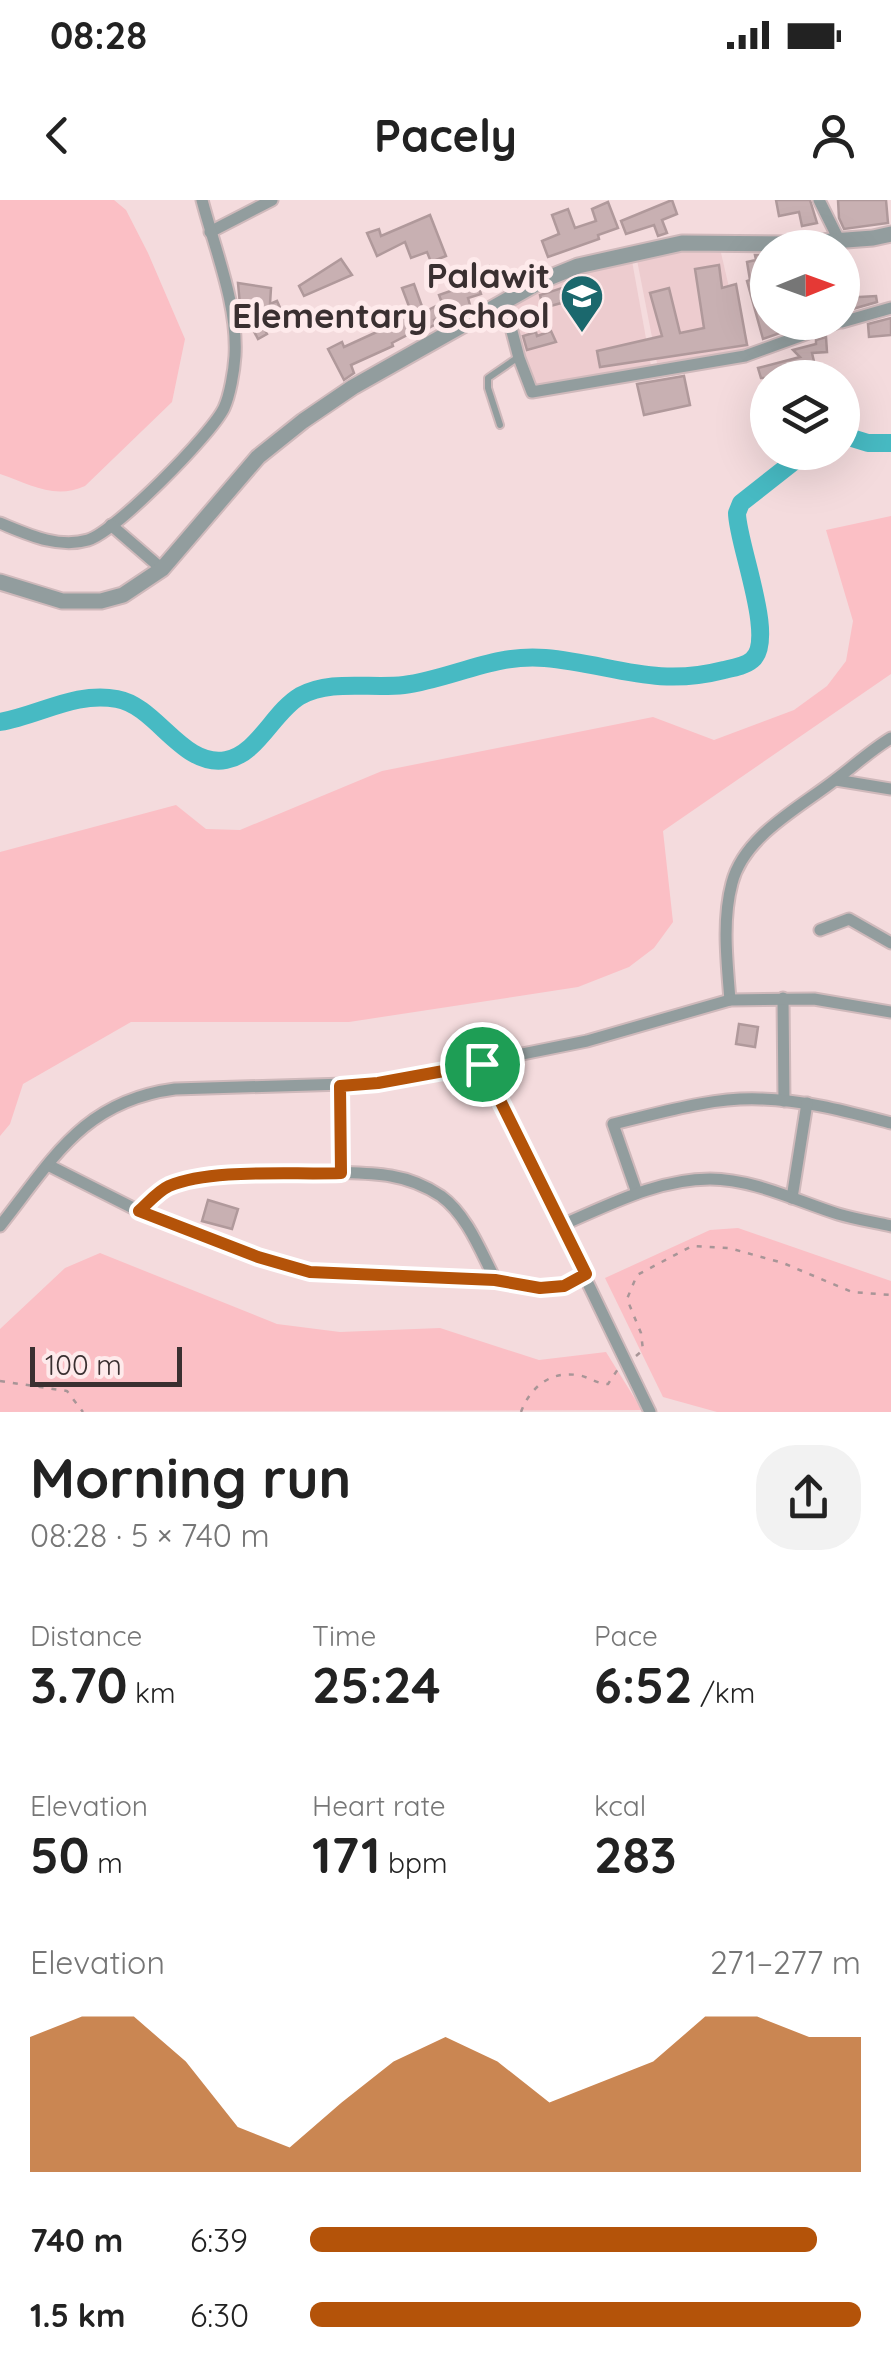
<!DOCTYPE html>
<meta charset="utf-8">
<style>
:root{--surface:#fff;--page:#f2f2f2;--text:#222;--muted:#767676;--accent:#b45309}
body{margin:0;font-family:Quicksand,sans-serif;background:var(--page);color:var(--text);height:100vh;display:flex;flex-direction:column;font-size:38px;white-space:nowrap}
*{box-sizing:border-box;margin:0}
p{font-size:32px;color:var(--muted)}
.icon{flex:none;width:55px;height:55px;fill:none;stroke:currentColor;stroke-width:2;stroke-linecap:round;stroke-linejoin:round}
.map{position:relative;height:1212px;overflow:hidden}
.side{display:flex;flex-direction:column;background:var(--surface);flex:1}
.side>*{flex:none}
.needle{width:65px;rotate:89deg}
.buttons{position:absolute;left:750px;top:30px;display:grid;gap:20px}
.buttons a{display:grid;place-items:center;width:110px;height:110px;border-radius:50%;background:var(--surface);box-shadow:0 10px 40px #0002;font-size:50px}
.scale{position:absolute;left:30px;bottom:25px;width:152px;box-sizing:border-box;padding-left:10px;border:5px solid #3a3031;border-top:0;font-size:28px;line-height:35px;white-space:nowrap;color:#3a3031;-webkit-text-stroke:8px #feeaeb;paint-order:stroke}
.pin{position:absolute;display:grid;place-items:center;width:85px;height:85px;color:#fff;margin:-42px;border:5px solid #fff;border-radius:50%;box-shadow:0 2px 10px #0007}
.round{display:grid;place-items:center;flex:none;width:105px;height:105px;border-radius:40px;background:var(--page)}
.headline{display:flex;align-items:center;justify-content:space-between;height:170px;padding:0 30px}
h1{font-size:55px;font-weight:800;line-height:75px}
.metrics{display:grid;grid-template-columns:repeat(3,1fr);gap:15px;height:170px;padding:10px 30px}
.metrics div{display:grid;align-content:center}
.metrics b{font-size:50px;font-weight:800}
.metrics small{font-size:28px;font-weight:400}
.metrics p{font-size:28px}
.chart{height:280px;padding:20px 30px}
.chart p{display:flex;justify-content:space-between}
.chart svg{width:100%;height:180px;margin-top:10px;fill:var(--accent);opacity:.7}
ul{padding:0 30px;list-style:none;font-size:32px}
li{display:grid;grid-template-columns:160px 120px 1fr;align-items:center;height:75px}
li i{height:25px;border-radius:12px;background:var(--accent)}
.status{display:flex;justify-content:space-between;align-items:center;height:70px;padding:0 50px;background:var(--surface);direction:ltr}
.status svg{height:28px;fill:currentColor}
header{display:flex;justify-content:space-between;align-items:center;height:130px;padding:0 30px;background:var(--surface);font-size:45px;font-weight:800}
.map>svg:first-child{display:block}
</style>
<div class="status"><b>08:28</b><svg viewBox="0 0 49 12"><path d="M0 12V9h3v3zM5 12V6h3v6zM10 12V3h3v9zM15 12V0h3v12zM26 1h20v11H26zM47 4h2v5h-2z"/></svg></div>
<header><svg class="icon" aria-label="back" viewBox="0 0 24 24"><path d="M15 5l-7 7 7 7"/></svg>Pacely<svg class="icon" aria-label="person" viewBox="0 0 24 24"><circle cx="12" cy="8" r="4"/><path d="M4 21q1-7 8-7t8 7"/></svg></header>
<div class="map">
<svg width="891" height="1212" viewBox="0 0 891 1212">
<rect width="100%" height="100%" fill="#f4dbdd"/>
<g fill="#edcccf">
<path d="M719,44L734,109H739L750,149L657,163L637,60L684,46Z"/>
<path d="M632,61L651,166L535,188L510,102L573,73Z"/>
</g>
<g fill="#fbbfc5">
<path d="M0,0H114L126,10L148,53L185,139L172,202L85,286C54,300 30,284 0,274Z"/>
<path d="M891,316V474L663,631L673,722L654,748L629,767L578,787L349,822H131L23,884L10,924L0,936V652L176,605L206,629L240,630L382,571L653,517L714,540L794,510L827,486L846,461L853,421L826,330Z"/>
<path d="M738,1028L891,1081V1212H717L663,1197L605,1078L710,1030Z"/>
<path d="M100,1053L277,1124L340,1132L440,1128L539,1160L606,1152L642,1210L0,1212V1129L65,1068Z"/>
</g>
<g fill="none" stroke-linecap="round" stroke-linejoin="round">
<g stroke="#47bac3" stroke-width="18">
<path d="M842,235L868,243H891"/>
<path d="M0,522C40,515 76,491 117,499C157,506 182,568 226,560C258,554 273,512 300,496C331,479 370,489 404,485C451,479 496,453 545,458C612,464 654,488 724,470C733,468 745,466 752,460C777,440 737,343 737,313L741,303L806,252"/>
</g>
</g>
<g fill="#c8b0b2" stroke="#b0999b" stroke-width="2.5">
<path d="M672,0L677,14L662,20L667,33L658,36L654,25L626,34L621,21Z"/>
<path d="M776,0H810L817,23L802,26L799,12L779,16Z"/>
<path d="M838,0H886L888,23L844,29L839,18Z"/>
<path d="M608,2L618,28L598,35L599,39L548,57L542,41L559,34L552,15L568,9L575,28L596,21L592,9Z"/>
<path d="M430,15L446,56L431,62L427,52L411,58L405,42L377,56L367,33L379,29L381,36Z"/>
<path d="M755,55H768V122L806,124L763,139L747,81L750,80L747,62L756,60Z"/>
<path d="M341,59L352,75L304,96L299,86Z"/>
<path d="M719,65L722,88L736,84L747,145L600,167L597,151L662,136L650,93L669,88L680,133L704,128L695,69Z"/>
<path d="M489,66L492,75L476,80L481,94L468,98L470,105L434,120L436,124L421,132L419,129L392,143L393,146L351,165L354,173L344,180L328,149L342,142L344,147L392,125L390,120L410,109L402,88L414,84L424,112L442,103L439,95L462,87L457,76Z"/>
<path d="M238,83L271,88L270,104L277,101L282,112L260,121L267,134L258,139L240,105Z"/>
<path d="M562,88L565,102L543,108L540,95Z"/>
<path d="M876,96L877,102L842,112V98Z"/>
<path d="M891,118V135L869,137L868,124Z"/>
<path d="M551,131L556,142L527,150L523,136L536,132L537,136Z"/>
<path d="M826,137L827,152L812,153L815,166L778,178H761L758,168L800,157L793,150L816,144V140Z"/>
<path d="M684,176L690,205L644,215L637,184Z"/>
<path d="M739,824L758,827L755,847L736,844Z"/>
<path d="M208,1000L238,1009L232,1029L202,1021Z"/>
</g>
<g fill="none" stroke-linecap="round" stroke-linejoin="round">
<g stroke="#cfb9bb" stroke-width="10">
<path id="service" d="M500,225L488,188V178L517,158"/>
</g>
<g stroke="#cfb9bb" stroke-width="15">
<g id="minor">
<path d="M819,0L838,38V48"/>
<path d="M210,32L272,0"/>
<path d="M504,101L519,158L532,192L745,156L839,122"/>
<path d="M842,122L891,108"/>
<path d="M0,323C27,334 58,349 88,340C115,332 211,235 224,208C230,195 234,171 235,156C238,105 215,50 202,0"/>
<path d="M111,325L162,369"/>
<path d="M836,580L891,589"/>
<path d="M820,730L849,719L891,743"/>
<path d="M783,798L784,901"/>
<path d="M730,800C727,762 722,720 732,683C744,636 799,608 835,580C854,566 871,550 891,538"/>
<path d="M482,864L650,1212"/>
<path d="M340,886L341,973"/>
<path d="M48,965L139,1011L258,1057L310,1072L495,1079L540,1087L564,1086L586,1074"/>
<path d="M637,993L613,924C660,913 712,897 760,899C805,900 848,912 891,923"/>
<path d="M792,998L807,903"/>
<path d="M139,1011C148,1003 158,992 169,987C204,971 351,969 391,976C409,979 426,986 441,996C467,1015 481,1052 495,1079"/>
<path d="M562,1025C609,1005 658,979 710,979C753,979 797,1001 838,1014C855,1019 873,1022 891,1026"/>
<path d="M0,1026C53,959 83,901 175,889L378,883L587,841L730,800L814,799L891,812"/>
</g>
</g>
<g stroke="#cfb9bb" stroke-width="19">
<path id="tertiary" d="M0,382L62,401H101L123,395L162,369L258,257L303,221L353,187L541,81L578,66L682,43L792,44L873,38L891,34"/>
</g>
<g stroke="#a89597" stroke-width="2.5" stroke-dasharray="5 8" stroke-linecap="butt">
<path d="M636,1156L643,1150L641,1133L627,1099L637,1075L692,1046L729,1048L783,1063L852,1092L891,1095"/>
<path d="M0,1181L67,1191L83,1212"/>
<path d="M521,1212C530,1188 549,1171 577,1175C588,1176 596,1184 608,1184L618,1169"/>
</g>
<use href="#service" stroke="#929d9e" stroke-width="6"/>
<use href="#minor" stroke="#929d9e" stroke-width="11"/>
<use href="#tertiary" stroke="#929d9e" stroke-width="15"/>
</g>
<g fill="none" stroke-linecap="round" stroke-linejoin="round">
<g stroke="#fff" stroke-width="20">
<path id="route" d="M482,864L586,1074L564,1086L540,1088L495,1080L310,1072L258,1057L139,1011C148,1003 158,991 169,986C212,968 293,975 341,973L340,886L378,883Z"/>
</g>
<use href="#route" stroke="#b45309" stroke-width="12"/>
</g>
<defs>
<g id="school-pin" transform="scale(2.25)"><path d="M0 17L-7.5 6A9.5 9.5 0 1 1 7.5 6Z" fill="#1b686d" stroke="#feeaeb"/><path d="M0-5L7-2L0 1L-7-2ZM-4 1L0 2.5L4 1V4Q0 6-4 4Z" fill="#fff"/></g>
</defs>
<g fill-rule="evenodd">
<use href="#school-pin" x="582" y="96"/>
</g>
<g text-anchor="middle" stroke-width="10" stroke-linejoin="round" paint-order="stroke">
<g font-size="35" font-weight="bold" fill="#3a3031" stroke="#feeaeb" text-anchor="end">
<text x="550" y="88">Palawit<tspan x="550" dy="40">Elementary School</tspan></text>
</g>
</g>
</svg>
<div class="buttons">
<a><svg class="needle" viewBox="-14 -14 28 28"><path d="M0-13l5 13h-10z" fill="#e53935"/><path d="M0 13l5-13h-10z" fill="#767676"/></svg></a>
<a><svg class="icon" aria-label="layers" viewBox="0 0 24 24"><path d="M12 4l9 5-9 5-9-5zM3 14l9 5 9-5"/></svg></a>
</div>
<div class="scale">100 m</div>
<div class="pin" style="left:482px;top:864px;background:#1e9e55"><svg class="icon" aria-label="arrive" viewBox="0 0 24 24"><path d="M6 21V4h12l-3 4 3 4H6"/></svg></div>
</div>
<section class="side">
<div class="headline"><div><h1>Morning run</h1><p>08:28 · 5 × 740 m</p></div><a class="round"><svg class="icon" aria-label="share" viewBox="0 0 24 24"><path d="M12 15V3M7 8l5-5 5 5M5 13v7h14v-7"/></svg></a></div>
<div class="metrics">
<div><p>Distance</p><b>3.70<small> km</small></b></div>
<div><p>Time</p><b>25:24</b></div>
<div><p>Pace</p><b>6:52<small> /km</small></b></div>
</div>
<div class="metrics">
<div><p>Elevation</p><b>50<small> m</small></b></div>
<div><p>Heart rate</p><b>171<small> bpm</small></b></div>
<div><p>kcal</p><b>283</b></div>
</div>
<div class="chart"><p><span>Elevation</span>271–277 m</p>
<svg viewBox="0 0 160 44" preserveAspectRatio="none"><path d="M0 44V11L10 6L20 6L30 17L40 33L50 38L60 27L70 17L80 11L90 17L100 27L110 22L120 17L130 6L140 6L150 11L160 11V44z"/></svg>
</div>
<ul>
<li><b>740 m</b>6:39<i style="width:92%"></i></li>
<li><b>1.5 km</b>6:30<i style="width:100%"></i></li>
</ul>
</section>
